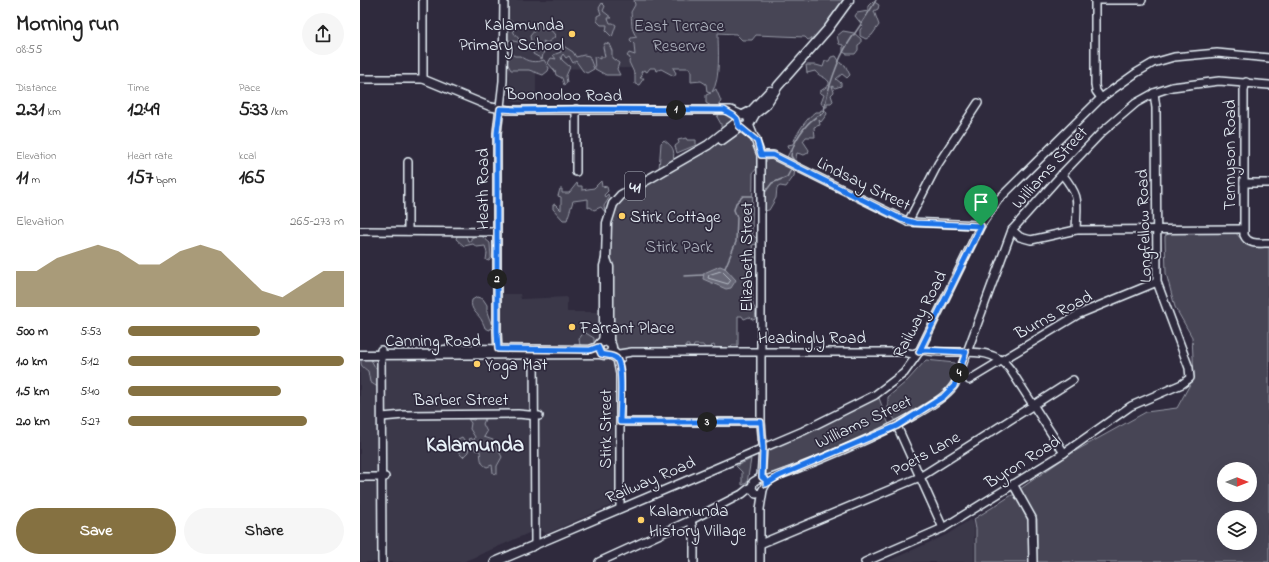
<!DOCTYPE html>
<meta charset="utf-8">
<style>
:root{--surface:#fff;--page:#f6f6f6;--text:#222;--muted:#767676;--accent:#857141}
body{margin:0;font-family:"Indie Flower",sans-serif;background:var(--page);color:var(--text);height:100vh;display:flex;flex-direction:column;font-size:15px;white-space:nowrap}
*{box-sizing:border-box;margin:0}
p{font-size:13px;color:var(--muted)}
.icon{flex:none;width:22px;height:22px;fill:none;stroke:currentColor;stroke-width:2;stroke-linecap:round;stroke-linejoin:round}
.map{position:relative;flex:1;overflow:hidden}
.sheet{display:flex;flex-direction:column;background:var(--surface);width:360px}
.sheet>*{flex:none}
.needle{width:26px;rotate:90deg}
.buttons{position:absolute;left:857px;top:462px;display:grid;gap:8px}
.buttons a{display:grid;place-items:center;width:40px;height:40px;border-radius:50%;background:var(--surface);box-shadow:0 4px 16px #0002;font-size:20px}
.pin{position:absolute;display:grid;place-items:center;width:34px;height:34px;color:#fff;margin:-41px -17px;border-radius:50% 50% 50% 0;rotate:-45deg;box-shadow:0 0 4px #0007}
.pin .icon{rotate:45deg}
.km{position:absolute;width:20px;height:20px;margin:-10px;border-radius:50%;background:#222;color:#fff;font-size:11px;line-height:20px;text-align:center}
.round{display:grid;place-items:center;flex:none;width:42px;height:42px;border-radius:21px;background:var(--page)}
.overview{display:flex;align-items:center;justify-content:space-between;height:68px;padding:0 16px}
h1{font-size:22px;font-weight:700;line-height:30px}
.figures{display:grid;grid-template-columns:repeat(3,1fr);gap:6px;height:68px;padding:4px 16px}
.figures div{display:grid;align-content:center}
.figures b{font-size:20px;font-weight:700}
.figures small{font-size:11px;font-weight:400}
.figures p{font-size:11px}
.chart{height:112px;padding:8px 16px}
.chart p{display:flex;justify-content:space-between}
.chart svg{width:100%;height:72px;margin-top:4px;fill:var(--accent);opacity:.7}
.button{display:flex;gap:8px;margin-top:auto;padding:8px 16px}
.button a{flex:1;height:46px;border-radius:24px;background:var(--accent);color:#fff;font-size:16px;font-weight:700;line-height:46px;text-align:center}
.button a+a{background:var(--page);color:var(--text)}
ul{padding:0 16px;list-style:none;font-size:13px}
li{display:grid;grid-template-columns:64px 48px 1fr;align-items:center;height:30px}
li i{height:10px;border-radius:5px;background:var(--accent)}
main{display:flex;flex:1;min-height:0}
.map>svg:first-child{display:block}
</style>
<main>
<section class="sheet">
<div class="overview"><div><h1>Morning run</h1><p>08:55</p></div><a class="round"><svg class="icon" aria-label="share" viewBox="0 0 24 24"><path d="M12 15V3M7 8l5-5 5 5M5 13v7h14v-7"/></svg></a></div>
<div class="figures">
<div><p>Distance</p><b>2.31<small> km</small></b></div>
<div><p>Time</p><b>12:49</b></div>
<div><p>Pace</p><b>5:33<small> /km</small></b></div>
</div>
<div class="figures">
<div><p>Elevation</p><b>11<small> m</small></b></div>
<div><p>Heart rate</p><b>157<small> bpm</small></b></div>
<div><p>kcal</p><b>165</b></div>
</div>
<div class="chart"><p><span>Elevation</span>265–273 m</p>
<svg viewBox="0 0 160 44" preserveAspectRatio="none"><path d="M0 44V22L10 22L20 14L30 10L40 6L50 10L60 18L70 18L80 10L90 6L100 10L110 22L120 34L130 38L140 30L150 22L160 22V44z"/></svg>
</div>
<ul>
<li><b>500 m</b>5:53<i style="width:61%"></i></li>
<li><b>1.0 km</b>5:12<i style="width:100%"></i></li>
<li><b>1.5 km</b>5:40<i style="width:71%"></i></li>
<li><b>2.0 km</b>5:27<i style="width:83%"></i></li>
</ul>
<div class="button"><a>Save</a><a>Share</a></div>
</section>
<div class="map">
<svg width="909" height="562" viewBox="0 0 909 562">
<rect width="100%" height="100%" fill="#2f2a3d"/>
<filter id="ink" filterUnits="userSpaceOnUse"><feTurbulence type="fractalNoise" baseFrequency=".025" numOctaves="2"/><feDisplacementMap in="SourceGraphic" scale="8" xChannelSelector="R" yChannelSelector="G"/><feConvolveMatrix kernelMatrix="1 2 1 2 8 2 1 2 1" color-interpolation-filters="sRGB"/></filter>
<g filter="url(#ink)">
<g fill="#3b3749">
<path d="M144,0H280V68L176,69V102H156L149,98V69H144Z"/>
<path d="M142,294H160L161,299L207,297V312H239L238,337L233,344H228V359L251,360L254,362L256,369V498L254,504L186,534L183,531L169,533L103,562H0V359L142,360Z"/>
<path d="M611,519L614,529V562H526L586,535Z"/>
</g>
<g fill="#464455" stroke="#979aa6" fill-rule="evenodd">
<path d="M274,0H483L467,22L469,24L456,39L454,37L448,40L445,37L396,35L392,40H382L376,34L358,33C358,49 361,79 352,92L356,89L361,101L359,105L353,107L346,103V95L351,93L347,92L346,84L341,81L331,82V72L329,68H313L316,73L314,76L301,69L296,71L295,68H290L287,72L284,70L281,72L282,76L280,78H284L279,85L275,84V75L269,62L270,58L267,56L269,53L275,55L274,44L270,40L271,38L277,37C270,30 272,18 271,12L275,5Z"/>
<path d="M513,1L519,5L518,9L514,11L519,25L512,35L506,39L500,36V30L503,26L495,16L497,13L508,11V6Z"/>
<path d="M242,3L245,6L243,11L252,18H248L250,23H253L256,25L252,37L246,31L247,25H241L237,21V16L241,14L239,8Z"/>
<path d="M147,19L152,22L154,33L159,39L158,42L148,40Z"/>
<path d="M181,21L184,22L195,35L194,38L187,43L183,41L185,45L182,59L173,54L174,51H177L178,49L172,45L170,36L175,30H179L176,26Z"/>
<path d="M483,31L494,33L501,39V43L498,45V50L495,54H487L483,52V45L479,44L477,36Z"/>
<path d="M245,43L249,44L252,51V58L259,63L257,69L260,75H246L235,69L234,56L240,59V57H245L243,47Z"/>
<path d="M202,45L213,52L216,57L224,55L229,56L234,69L227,73L223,71L216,61L213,63L209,56L206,58L203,54L201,57L202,60L210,67L206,76L207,83L204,85L202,78L196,75L195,71L188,63L191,58L196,59L193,55L201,52Z"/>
<path d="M149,53L155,56H160C167,62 175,63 184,60L189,68L188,71L183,75L169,70H151L147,63L148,59L146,58V54Z"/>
<path d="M476,56L481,64L485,65L490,75L487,78L482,74L476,79L481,83V86L475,88L472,86L474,92L471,95L473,101L471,103H467V107H464L461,103L464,95L459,92L469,85V82C465,76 459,77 455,71L447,73L446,65H456L463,67L465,61H469L471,57Z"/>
<path d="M461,110L466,111L467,114L461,122L459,120L460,125L454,127L455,137H446L443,141L449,150L448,153L444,155L437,153L436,157L437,162H433L427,157L430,151L428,145L433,144C435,135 447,118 455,112H460Z"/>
<path d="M367,112L375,116V119L377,120L363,129L361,127V124L357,117L360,113Z"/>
<path d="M380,127L390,134L400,158L397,157V168L393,173L392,234L398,240V244L392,245L395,259L392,264V279L393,305L396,310L395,319L394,320L389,317L384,319L382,316H378V345H372L371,349L366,348L365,351H357L354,345L351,346L353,349L348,352L343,345H334L333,349H329V345H326V351L269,355L264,357L252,349L246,246L253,204Z"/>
<path d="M326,138L327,140H336V145L317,153L315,146L319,143L318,140Z"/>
<path d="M304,140C313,147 315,149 313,161L299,169L301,143Z"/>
<path d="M413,158L435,169L434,176L426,187L420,186L417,188L416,198L409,210L404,211V165L407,160Z"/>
<path d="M241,181L242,186L247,187L248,191L244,195L245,197L248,194L249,198L244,206L245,212L241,207L234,210L230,207L228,208V199L213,201L207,220H203L193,209V205L195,204L201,210V197L198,196L200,189H202V193H209L217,183L218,186H222V190L234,188Z"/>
<path d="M118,233L130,243L131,258L129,261L126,260L127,253L125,246L117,247L113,244L104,246L96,239L97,236H106L108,241H111V238L114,237V235Z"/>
<path d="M810,233H876L886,245L909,247V562H677V519L660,489L710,454L786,412L817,408L834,377L832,337L815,307L806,273L805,239V236ZM864,469H890V495H864ZM864,517H890V543H864Z"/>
<path d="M117,297L123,299L127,305V312L132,326L130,330L125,328C124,325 123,323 122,321C119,314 109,310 112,300Z"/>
<path d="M224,332L234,338V344L227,347L220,345L219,339Z"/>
<path d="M10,358L16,369L19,364V388L10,382L8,371C3,367 0,366 1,359Z"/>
<path d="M566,360L595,363L594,377L583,392L536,421L528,410V397L547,381Z"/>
<path d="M519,398L529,425L409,478L404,472L406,451Z"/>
<path d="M116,417H123L125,419L123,424L127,432L124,437L133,440L142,457L137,466V474L133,473L132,465L127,467C120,464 121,458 120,451L115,450L113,442L109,441L110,438L114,440L115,437L110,429L111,423L108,419L114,420Z"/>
<path d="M102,437L109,447L108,452L103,457C97,452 96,446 98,439Z"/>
<path d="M391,459L387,483L382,485V472L376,466Z"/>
<path d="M652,495H655L669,523V562H616V529L614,519Z"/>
</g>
<path fill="#696978" stroke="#9c9fab" d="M360,266L365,268L376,280L371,288L366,289L343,279L344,273Z"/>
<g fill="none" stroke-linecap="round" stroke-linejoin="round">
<path stroke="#b5bbc5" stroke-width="1" d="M362,271L371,280L368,284L348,278L349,275Z"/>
<g stroke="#9c9fab" stroke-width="1.5">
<path d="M435,162L431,156C432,143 445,124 456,117C459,115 461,115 464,112C466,93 478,58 489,42C498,28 508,15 516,0"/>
<path d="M403,195L412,183L427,177L432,168"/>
<path d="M365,268L376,242L377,217L374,210L376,203L383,196H392"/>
<path d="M324,276L343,275"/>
</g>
<g stroke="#e8f1f8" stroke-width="10">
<g id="minor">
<path d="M735,0V85L736,91L741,98"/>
<path d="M735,0H782"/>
<path d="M0,79H63L131,107L148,110H371L382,115"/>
<path d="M63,79V0"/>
<path d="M886,82L884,90V235C888,245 899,243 909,243"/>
<path d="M216,109V172"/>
<path d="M389,124L401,155V422L403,448L401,477"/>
<path d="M382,128L396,139"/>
<path d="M401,155H413L419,158L548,222L621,225"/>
<path d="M702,174C721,198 717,200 716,230"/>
<path d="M884,183H909"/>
<path d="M548,222L578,164L618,103"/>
<path d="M652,230L660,237L671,240L716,230L883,229"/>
<path d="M0,231L137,232"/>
<path d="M48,231V162"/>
<path d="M174,349L175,545L443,431L515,395L544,373L559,352L621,225L638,200L741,98L776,73L793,63L814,57L857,53L909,58"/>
<path d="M252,349L261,358"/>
<path d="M21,350L22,562"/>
<path d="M138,353L137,331V133L143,81L144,0"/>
<path d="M248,354L257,359L260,374V508"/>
<path d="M259,354L272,352H543L553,354L563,350C592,357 630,342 650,369L704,453"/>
<path d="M609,380L719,314L797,282"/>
<path d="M22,417L44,415L158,414L179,416"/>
<path d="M260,422H401"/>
<path d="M537,426L583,528"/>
<path d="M0,477H25"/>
<path d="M401,477L406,480V484L401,493L396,494L392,489L393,482Z"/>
<path d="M406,480C443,467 581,414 596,382L652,230L702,174L742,132L776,103L794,93L812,87L859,81L909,85"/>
<path d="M653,484L672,518L673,562"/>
<path d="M331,520L334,536V562"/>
<path d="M400,544L560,477L713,380"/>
<path d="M239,562L331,520L382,494L392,486"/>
<path d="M400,562V509L403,490"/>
<path d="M505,562L583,528L704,453L771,406L822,384L830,378L829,368L797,282L796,108L794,93"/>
</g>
</g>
<g stroke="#e8f1f8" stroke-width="11">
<g id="major">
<circle cx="383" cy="121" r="6"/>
<path d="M383,115L391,111L410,91"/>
<path d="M390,123L395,114L405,106L418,86L468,29L489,0"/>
<path d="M362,140L380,127"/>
<path d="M246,259L249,267V343"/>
<circle cx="245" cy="348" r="7"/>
<path d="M243,342L244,332V266L246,259L247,223L253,204L261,195L348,145L377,122"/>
<path d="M84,350L106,349L230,350L238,347"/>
<path d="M0,355L241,354"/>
<path d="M135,562L175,545"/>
</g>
</g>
<use href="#minor" stroke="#2f2a3d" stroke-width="7"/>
<use href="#major" stroke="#2f2a3d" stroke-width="8"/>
</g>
</g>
<g fill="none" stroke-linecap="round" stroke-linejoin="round" filter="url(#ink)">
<g stroke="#fff" stroke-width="8">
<path id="route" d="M140,109L158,110L216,109L364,110L374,116L377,119L379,126L397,141L401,155H413L541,219L555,223L621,226L559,352L563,350L606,352L594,386L583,397L537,426L419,476L406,484V480L402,477L403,448L401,422H260C260,410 264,365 256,358C251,354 246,356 241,354L238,347L230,350L138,349L137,331V133Z"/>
</g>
<use href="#route" stroke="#1a73e8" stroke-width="5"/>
</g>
<g fill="#ffd166" stroke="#2f2a3d" stroke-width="1.5">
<circle cx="212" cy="34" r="4"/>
<circle cx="262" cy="216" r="4"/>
<circle cx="212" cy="327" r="4"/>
<circle cx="117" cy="364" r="4"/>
<circle cx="281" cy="520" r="4"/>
</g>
<g text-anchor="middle" stroke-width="3.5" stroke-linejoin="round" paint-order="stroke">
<rect fill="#2f2a3d" stroke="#b0b5c0" stroke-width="1" x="265" y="172" width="20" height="28" rx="3"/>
<g font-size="16" font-weight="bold" fill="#e8f1f8">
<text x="275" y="192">41</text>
</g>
<g font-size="17" fill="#e8f1f8" stroke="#2f2a3d" text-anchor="start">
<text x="204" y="30" text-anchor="end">Kalamunda<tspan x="204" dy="20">Primary School</tspan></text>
<text x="270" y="222">Stirk Cottage</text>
<text x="220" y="333">Farrant Place</text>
<text x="125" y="370">Yoga Mat</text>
<text x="289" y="516">Kalamunda<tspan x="289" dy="20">History Village</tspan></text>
</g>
<g font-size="17" fill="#afb4bf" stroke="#2f2a3d">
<text x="319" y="31">East Terrace<tspan x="319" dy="20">Reserve</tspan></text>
<text x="319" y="252">Stirk Park</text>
</g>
<g font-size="17" fill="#e8f1f8" stroke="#2f2a3d">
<text transform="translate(204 94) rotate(1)" y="6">Boonooloo Road</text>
<text transform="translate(869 155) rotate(-90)" y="6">Tennyson Road</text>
<text transform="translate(689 167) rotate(-48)" y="6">Williams Street</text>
<text transform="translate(504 183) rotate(26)" y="6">Lindsay Street</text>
<text transform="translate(122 189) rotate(-90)" y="6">Heath Road</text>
<text transform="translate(783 226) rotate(-92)" y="6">Longfellow Road</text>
<text transform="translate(386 257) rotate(-90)" y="6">Elizabeth Street</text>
<text transform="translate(559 314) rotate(-62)" y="6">Railway Road</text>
<text transform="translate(693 314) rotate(-28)" y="6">Burns Road</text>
<text x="452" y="343">Headingly Road</text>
<text x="73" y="346">Canning Road</text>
<text x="101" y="405">Barber Street</text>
<text transform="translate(503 421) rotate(-25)" y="6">Williams Street</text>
<text transform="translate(245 429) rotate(-90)" y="6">Stirk Street</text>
<text transform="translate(565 453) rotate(-29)" y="6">Poets Lane</text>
<text transform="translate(662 461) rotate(-32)" y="6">Byron Road</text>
<text transform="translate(290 479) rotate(-23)" y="6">Railway Road</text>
</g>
<g font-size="21" font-weight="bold" fill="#e8f1f8" stroke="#2f2a3d">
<text x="115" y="451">Kalamunda</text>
</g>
</g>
</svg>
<div class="buttons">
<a><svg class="needle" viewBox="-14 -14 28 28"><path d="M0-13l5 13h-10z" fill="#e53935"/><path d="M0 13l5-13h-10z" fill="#767676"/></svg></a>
<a><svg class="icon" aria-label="layers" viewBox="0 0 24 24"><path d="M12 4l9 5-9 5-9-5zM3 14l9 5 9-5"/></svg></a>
</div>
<div class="pin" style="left:621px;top:226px;background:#1e9e55"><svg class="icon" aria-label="arrive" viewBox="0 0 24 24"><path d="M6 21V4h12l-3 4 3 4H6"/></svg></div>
<b class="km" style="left:316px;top:110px">1</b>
<b class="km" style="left:137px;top:279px">2</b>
<b class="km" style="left:347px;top:422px">3</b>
<b class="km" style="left:599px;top:373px">4</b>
</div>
</main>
